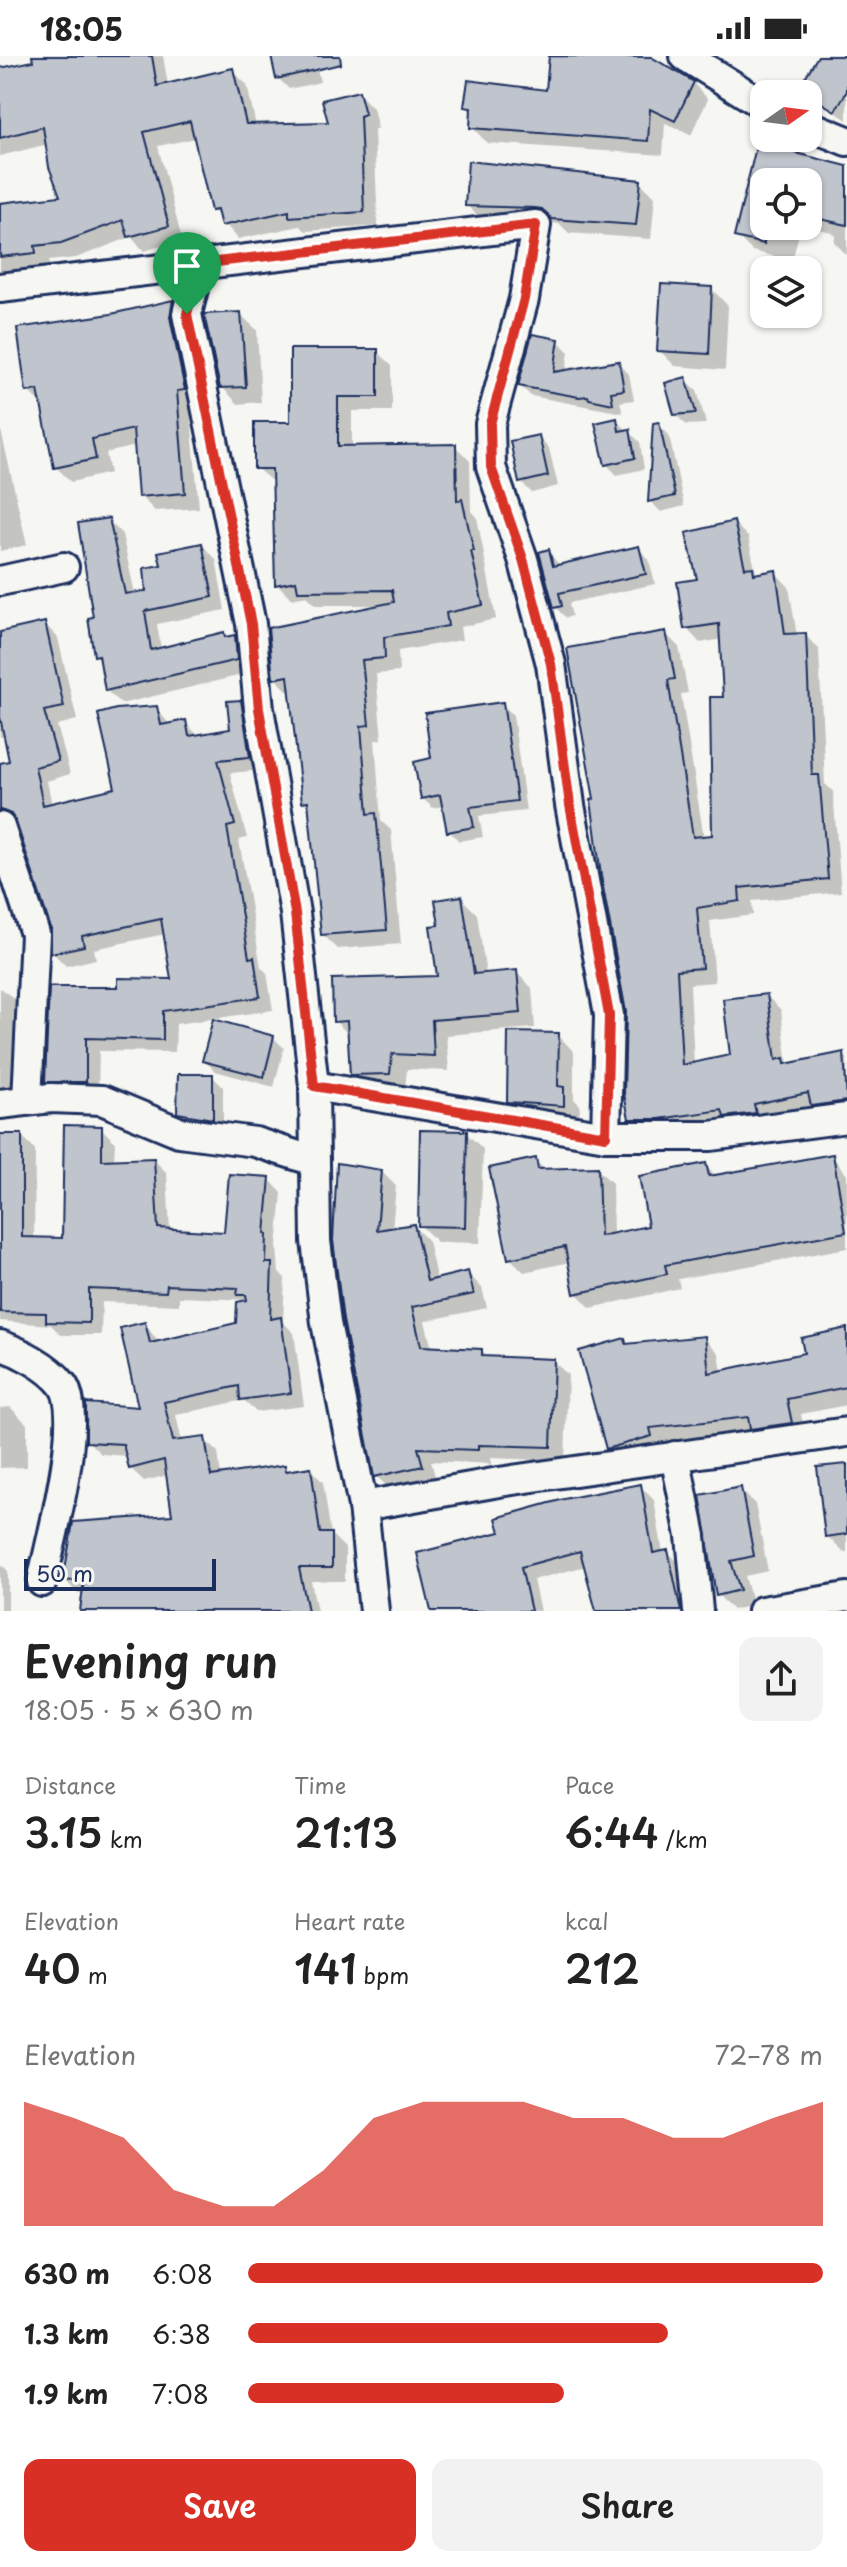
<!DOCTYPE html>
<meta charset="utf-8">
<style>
:root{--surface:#fff;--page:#f2f2f2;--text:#222;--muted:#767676;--accent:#d93025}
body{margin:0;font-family:"Playpen Sans",sans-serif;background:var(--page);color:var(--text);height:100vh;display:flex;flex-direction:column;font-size:30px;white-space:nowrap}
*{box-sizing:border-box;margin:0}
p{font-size:26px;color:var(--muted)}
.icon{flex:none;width:44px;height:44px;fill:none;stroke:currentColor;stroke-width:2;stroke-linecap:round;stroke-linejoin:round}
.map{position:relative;height:1555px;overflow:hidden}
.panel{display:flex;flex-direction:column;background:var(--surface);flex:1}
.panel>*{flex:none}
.needle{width:52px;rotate:76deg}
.buttons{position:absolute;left:750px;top:24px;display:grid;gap:16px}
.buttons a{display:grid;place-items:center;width:72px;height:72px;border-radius:16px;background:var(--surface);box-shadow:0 2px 6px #0004;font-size:40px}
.scale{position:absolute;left:24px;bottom:20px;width:192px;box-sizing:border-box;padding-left:8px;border:4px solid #1b2f5e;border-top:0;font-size:22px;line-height:28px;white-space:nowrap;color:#1b2f5e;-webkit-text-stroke:6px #f6f6f2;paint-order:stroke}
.pin{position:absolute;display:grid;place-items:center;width:68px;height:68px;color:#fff;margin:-82px -34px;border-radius:50% 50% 50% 0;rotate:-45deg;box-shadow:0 0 8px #0007}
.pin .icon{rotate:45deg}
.round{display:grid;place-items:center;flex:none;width:84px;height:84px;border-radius:16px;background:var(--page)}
.overview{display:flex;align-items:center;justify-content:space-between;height:136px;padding:0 24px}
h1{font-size:44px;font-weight:600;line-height:60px}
.stats{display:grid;grid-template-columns:repeat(3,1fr);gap:12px;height:136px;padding:8px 24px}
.stats div{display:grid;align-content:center}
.stats b{font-size:40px;font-weight:600}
.stats small{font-size:22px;font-weight:400}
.stats p{font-size:22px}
.chart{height:224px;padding:16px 24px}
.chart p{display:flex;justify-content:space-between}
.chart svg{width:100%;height:144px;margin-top:8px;fill:var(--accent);opacity:.7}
.action{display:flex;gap:16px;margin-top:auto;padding:16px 24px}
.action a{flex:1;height:92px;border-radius:16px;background:var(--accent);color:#fff;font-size:32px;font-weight:600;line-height:92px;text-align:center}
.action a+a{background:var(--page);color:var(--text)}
ul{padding:0 24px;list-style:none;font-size:26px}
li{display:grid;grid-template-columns:128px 96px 1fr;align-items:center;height:60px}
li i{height:20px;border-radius:10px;background:var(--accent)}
.status{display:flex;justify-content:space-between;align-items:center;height:56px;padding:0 40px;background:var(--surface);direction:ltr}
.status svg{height:22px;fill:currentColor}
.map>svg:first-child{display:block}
</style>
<div class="status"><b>18:05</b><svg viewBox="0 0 49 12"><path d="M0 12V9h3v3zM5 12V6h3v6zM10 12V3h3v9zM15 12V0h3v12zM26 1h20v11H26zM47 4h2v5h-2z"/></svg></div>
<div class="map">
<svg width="847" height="1555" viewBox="0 0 847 1555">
<rect width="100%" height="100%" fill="#f6f6f2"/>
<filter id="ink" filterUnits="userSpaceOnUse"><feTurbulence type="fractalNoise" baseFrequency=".0125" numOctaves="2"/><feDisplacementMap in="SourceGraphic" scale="16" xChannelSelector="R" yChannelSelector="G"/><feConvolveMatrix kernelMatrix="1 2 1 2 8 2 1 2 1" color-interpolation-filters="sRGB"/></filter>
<g filter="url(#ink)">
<g fill="#0003">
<path d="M34,0H163L168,29L232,14L247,29L256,70L330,68L358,37L373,52L378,73L374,74L378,170L306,175L300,170L238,183L213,154L196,82L158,90L182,184L144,195L131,181L76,202L49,205L50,211L0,219V149L63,142L48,88L0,100V14L35,7Z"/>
<path d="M273,0H314L320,26L289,33L278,22Z"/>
<path d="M551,0L650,3L693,27L708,43L691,79L665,67L663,99L487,87L472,71V57L466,50L548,36Z"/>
<path d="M820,0H847V64L801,33Z"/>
<path d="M759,90L847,112V199L834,186L835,180L831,176L806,170L808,126H764V170H801L792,205L752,195L737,180Z"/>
<path d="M640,126L655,141L651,183L569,177L560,168L551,167L482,165L467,149Z"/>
<path d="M712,233L728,250L725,314L675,310L659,294Z"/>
<path d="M172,246L187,261L199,348L190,349L199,452L155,455L140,440L136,390L106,397L110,417L71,426L56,411L43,350L28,335L112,260Z"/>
<path d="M240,258L257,274L261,346L238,348L222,331Z"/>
<path d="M558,285L569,296L566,316L618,307L629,318L634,344L620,346L623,357L531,340L520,330Z"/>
<path d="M377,295L392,310V355H352V392L455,390L470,405L471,455L477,461L496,563L460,571L462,584L398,595L399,616L376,618L382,683L375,684L381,765L391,774L401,888L338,893L323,879L311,752L304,745L290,637L275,622L383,549H315L306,540L292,543L277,528L274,427L256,412L292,368Z"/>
<path d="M686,324L697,334L706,368L686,369L675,358Z"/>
<path d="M616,364L640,386L644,413L617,419L606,408Z"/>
<path d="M658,368L669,379L684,450L661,456L650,445Z"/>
<path d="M0,370L27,489L0,495Z"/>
<path d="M539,381L549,392L558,430L532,437L521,426Z"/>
<path d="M108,464L122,478L135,538L148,537L163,511L202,489L216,503L225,554L157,568L161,593L223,578L227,582L234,581L248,594L250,617L121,648L107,635L102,605L96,599V562Z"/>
<path d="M734,467L748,481L756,517L775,516L789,531L797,580L805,579L819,593L825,728L833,735L841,836L752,845L753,859L710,865L715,926L690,928L694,1008L733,1001L767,940L781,954L788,1009L843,998L847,1002V1062L827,1063L816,1052L767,1062L645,1076L630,1062L628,956L596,745L665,577L679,591L688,637L681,638L704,782L714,781L725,643L722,583L700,587L686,572L700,525Z"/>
<path d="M638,492L649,503L655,528L569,547L572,560L566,562L555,551L549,496L560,510Z"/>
<path d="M45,568L58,582L77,664L57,669L70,718L47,725L52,749L117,734L156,652L170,669L185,667L199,680L232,675L240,646L254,660L263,714L230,717L247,782L239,784L261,911L267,917L273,954L176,968L175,996L99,995L98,1039L60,1038L47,1025L120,933L173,925L165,878L94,893L96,903L66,910L53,897V872L19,769L1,753L0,709L11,706L6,680L0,681V578Z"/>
<path d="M503,649L513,659L526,755L479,760L483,781L459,785L449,775L444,750L433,752L422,742L433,703Z"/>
<path d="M461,842L477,858L486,919L516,916L532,932L535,972L446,979L449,1015L407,1013L405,1033L368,1034L352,1018L350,980L335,965L440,922Z"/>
<path d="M0,932L16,944L22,1041L0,1049Z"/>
<path d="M558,979L574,996V1043L580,1049L579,1066L526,1061L509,1045Z"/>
<path d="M273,981L284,992L274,1031L215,1015L204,1004Z"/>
<path d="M212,1020L223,1031V1073L190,1067L179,1056Z"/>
<path d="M101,1072L115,1086L114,1106L154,1104L167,1117L170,1175L226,1178L269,1123L282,1137L277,1191L279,1217L285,1222L283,1266L294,1277L304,1350L256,1356L244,1344L176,1359L182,1386L204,1383L218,1396L221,1421L285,1412L289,1416L310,1413L323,1426L331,1478L345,1492V1525H311L317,1555H82L85,1537L78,1538L65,1524L69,1495L174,1460L168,1419L144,1425L130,1412L128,1400L101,1398L88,1385L141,1353L145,1268L159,1287L238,1269L250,1244L179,1241V1249L102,1246L101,1279H61L51,1269L0,1265V1080H22L35,1094L34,1183L64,1184Z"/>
<path d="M466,1077L483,1093L480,1187L437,1186L420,1169Z"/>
<path d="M832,1100L847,1119V1192L678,1223L680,1232L591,1252L576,1237L570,1206L524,1216L510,1202L535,1104L546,1115L597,1113L612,1127L613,1179L650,1172L706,1110L717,1121Z"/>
<path d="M381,1115L396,1130L392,1174L414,1170L428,1185L437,1225L468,1217L482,1232L487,1252L425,1265L432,1293L481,1295L489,1302L553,1305L568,1319L565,1405L491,1402V1408L431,1405L436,1424L391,1434L376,1420L345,1264Z"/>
<path d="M847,1274V1349L801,1358L806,1382L756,1376L664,1387L666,1395L623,1407L607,1392L624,1284L630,1290L704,1282L719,1297L722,1316L807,1299Z"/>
<path d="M10,1351L27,1368V1411L0,1412V1352Z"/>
<path d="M847,1410V1496H843L827,1480Z"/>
<path d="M640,1430L654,1444L663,1497L668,1496L681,1509L690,1555H598L586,1510L533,1524L540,1555H434L502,1478Z"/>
<path d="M740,1433L755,1448L768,1515L745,1520L753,1549L733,1554L718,1539Z"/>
<path d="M0,1507L8,1515V1554H0Z"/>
</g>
<g fill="#c0c4cd" stroke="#1b2f5e" stroke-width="2">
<path d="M32,0H152L157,30L233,12L246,68L328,66L322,44L359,35L365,58L360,60L364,156L289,161V155L221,170L217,154L211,155L190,65L144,76L169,170L128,181L123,164L61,187L35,190L36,197L0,201V147L60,140L49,111L43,71L0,82V12L33,5Z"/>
<path d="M271,0H340L341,8L276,23Z"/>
<path d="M549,0L651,1L694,26L675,65L650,53L648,85L470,72L471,52L464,51L468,24L546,34Z"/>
<path d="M818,0H847V35L835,55L798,33Z"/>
<path d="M757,87L847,110V169L811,161L820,126H764V188L734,181Z"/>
<path d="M468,105L641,124L636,169L552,163L542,153L535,152L465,150Z"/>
<path d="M661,228L712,231L709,298L657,295Z"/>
<path d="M173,244L170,261L185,334L177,335L185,437L138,441L133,373L92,383L96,403L54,412L38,334L26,336L17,272L111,258Z"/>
<path d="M241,256L246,331L220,332L204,258Z"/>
<path d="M532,278L559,283L554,316L619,305L624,334L611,336L613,348L589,343L588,340L579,341L518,330Z"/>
<path d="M290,293H378V341H338V390L456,388L457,445L462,443L474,495H471L483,549L446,557L448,570L384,581L385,602L362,604L369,669L361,670L368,758L376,757L387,874L321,879L308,745L302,746L288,620L273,623L268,572L394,546L392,534L298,535L296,525L275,529L272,413H254V366H290Z"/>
<path d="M686,321L696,357L674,359L665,327Z"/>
<path d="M617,362L619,375L630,373L635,402L605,409L595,367Z"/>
<path d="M659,366L675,440L648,446L653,367Z"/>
<path d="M539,379L548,420L519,427L510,385Z"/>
<path d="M109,462L125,538L146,535L144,512L161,509L158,496L202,487L213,541L145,555L151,594L224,576L225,581L235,579L237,604L105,635L99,599L94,600L88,562L93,561L78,467Z"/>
<path d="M734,465L745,512L753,511L754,518L776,514L785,578L806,577L812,719H819L828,823L739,832L740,845L697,852L702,912L677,914L682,1009L730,999L723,943L767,938L776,1004L784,1002L785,1008L844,996L847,1045L811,1050L808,1037L754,1048L756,1057L724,1061L722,1054L659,1063H629L624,1038L626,956L601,820L591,744L594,743L567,592L666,575L675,623L668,624L693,781L712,779L710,641H723L719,568L684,573L677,526L697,523L686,477Z"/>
<path d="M639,490L646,518L559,537L562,550L554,552L539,496L549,493L553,510Z"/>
<path d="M45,566L64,651L44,655L58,705L35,711L43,749L115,732L98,658L116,653L157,650L161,669L186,664L189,680L230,673L227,645L241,644L250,701L218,704L235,769L227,771L249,902L254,901L260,941L163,955V984L86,982V1026H45L49,931H118V922L171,923L161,863L82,880L84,890L51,897V873L16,766L11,758L0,754V707L9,705L0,661V576Z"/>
<path d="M503,646L517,745L470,751L474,771L447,776L440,739L421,743L414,706L431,702L425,657Z"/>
<path d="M462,840L474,918L517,914L521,957L432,964L434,1000L392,998L390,1018L350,1019L347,965L333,966L332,923L437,920L430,870L439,869L435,844Z"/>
<path d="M213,963L274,980L264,1021L202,1005Z"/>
<path d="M508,976L559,977L558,1030L564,1031V1050L507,1046Z"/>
<path d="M178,1018H213V1063L177,1057Z"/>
<path d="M64,1069L102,1070V1104L154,1102L158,1172L224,1176L229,1118L270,1121L265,1178H267L266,1207H272L270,1263L281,1261L291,1337L240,1344L239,1330L164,1346L173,1385L205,1381L211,1420L285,1409L286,1415L311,1411L320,1477H332V1512H299L308,1555H80L84,1524L63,1525L73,1466L172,1459L164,1404L129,1413L123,1388L86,1386V1347L138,1351L120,1272L145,1266L150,1287L236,1267L237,1246L247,1244L246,1239H237L238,1232L167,1229L166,1236L89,1233V1267L46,1266V1257L0,1256V1078H22V1181L62,1182Z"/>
<path d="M420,1074L467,1075L465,1171L418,1170Z"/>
<path d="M833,1098L846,1176L665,1209L667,1218L574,1238L565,1191L508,1203L489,1112L536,1102L538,1113L598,1111L600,1180L648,1170L639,1120L706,1107L709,1120Z"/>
<path d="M337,1107L382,1114L377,1174L414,1168L427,1225L468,1215L474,1238L412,1251L421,1290L482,1293V1300L554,1303L551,1391L478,1389V1394L418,1392L423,1410L374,1421L343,1264L333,1184Z"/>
<path d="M847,1272V1331L787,1343L792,1367L750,1373L748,1361L650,1372L652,1380L606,1393L579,1295L625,1282L626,1288L705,1280L709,1317L804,1297L801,1282Z"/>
<path d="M847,1408V1478L825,1481L817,1411Z"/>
<path d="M641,1428L653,1497L668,1494L681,1555H596L580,1495L521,1511L531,1555H431L417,1497L500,1476L496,1462L564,1443Z"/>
<path d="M741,1431L754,1500L731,1505L740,1534L716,1540L700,1439Z"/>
</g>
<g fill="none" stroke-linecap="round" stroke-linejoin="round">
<g stroke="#1b2f5e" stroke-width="34">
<g id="street">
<path d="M685,0L764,49"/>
<path d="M808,69L847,85"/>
<path d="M199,208L187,258L251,568L259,653L295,857L314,1030L316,1185L326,1267L363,1450L374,1555"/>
<path d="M0,232L536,169L524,243L490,368L491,411L523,503L551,608L570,749L609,959L606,1080"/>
<path d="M0,525L64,511"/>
<path d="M0,771L35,878L27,1044"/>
<path d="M314,1030L606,1080H711L847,1062"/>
<path d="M0,1048L51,1042L102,1044L179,1076L255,1086L314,1105"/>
<path d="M0,1289C20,1296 48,1310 62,1328C86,1358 50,1486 42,1526"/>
<path d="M675,1400L691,1480L698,1555"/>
<path d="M363,1450L499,1426L847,1376"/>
<path d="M762,1555L847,1541"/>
</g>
</g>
<use href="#street" stroke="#f6f6f2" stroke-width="28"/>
</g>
</g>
<g fill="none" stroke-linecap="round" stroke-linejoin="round" filter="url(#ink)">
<g stroke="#fff" stroke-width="16">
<path id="route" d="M536,169L524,243L490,368L491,411L523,503L551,608L570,749L609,959L606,1080L314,1030L295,857L259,653L251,568L187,258L199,208Z"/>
</g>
<use href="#route" stroke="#d93025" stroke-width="10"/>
</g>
</svg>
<div class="buttons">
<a><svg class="needle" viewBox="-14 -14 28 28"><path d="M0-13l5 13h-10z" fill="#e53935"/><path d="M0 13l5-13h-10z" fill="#767676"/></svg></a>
<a><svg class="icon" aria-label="locate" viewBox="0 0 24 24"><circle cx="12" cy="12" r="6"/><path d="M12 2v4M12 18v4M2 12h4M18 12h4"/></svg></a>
<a><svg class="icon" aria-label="layers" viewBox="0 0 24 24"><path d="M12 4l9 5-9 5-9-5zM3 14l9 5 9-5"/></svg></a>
</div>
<div class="scale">50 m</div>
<div class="pin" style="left:187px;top:258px;background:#1e9e55"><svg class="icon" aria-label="arrive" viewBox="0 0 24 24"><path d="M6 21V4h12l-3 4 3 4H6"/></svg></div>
</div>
<section class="panel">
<div class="overview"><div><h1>Evening run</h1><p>18:05 · 5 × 630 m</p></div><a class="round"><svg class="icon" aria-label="share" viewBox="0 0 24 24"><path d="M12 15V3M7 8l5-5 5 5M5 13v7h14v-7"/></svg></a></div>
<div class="stats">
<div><p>Distance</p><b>3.15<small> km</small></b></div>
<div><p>Time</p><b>21:13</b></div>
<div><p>Pace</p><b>6:44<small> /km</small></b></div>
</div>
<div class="stats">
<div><p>Elevation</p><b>40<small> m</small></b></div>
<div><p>Heart rate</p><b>141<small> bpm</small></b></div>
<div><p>kcal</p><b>212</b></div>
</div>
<div class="chart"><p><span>Elevation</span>72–78 m</p>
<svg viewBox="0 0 160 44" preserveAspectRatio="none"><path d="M0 44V6L10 11L20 17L30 33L40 38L50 38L60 27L70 11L80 6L90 6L100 6L110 11L120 11L130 17L140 17L150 11L160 6V44z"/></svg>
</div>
<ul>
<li><b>630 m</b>6:08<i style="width:100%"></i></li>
<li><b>1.3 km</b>6:38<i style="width:73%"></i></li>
<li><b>1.9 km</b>7:08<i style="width:55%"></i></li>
</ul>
<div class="action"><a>Save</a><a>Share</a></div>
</section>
